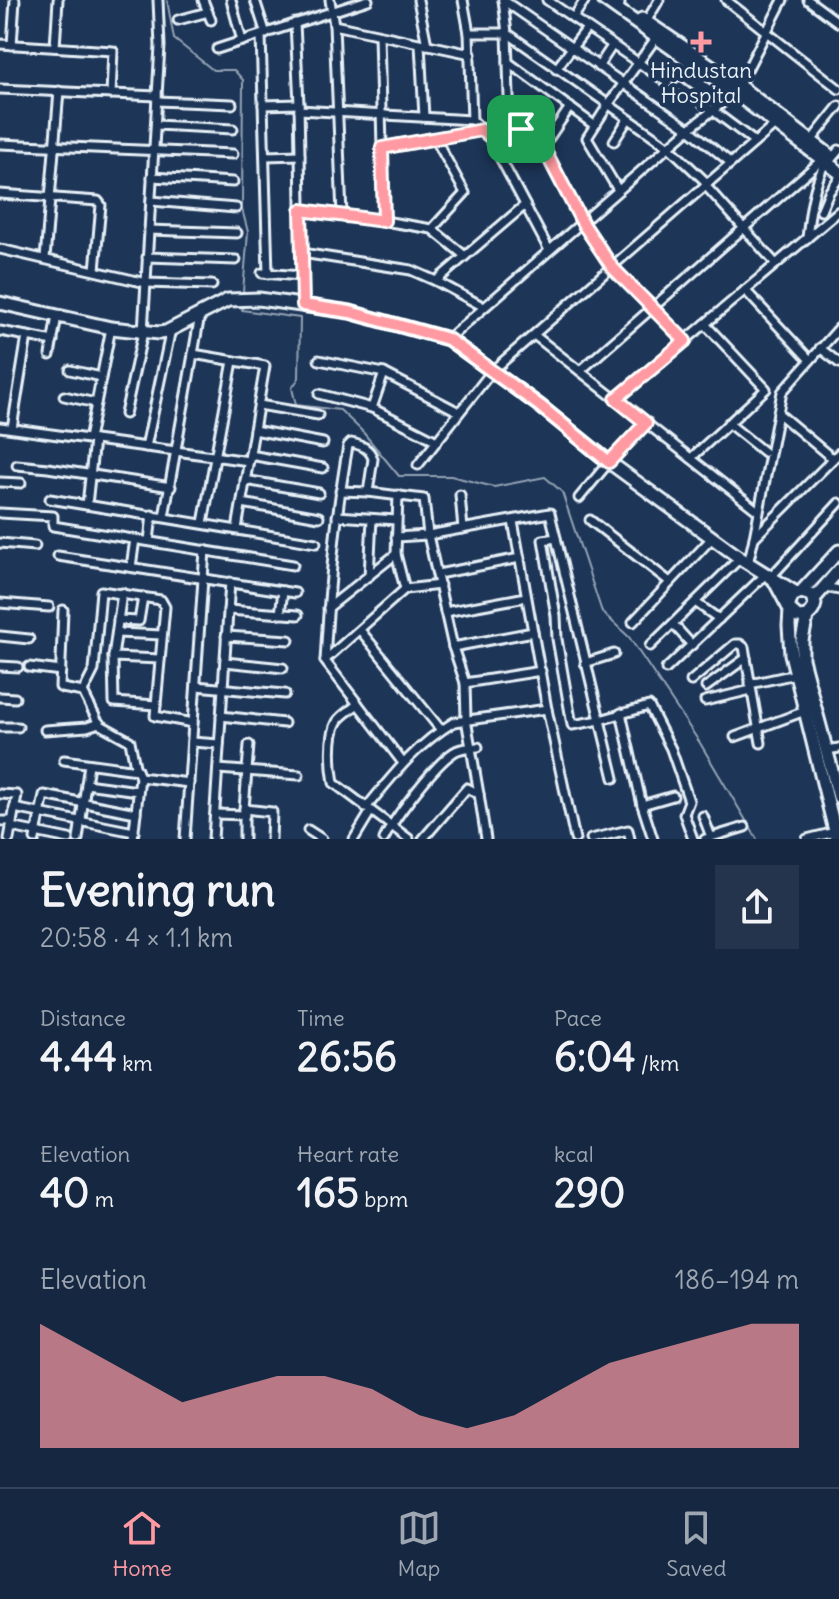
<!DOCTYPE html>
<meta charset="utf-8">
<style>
:root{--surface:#162841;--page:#23344c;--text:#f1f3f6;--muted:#9ea6b1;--line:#35445a;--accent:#ff9aa2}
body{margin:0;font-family:Delius,sans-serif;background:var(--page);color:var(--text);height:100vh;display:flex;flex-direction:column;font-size:30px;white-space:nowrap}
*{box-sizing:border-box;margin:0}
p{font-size:26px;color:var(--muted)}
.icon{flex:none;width:44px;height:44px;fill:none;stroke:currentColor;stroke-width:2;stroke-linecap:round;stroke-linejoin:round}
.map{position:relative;height:839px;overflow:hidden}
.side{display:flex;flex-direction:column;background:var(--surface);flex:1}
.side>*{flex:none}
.pin{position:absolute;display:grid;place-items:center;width:68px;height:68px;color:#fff;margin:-34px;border-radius:16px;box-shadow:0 4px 12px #0006}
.round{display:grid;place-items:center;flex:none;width:84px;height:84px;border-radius:0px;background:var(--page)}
.head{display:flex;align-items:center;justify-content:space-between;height:136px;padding:0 40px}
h1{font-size:44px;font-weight:800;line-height:60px}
.metrics{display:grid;grid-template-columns:repeat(3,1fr);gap:12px;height:136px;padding:8px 40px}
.metrics div{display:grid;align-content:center}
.metrics b{font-size:40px;font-weight:800}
.metrics small{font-size:22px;font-weight:400}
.metrics p{font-size:22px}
.chart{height:224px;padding:16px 40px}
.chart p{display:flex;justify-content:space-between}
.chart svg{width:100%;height:144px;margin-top:8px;fill:var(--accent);opacity:.7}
.tab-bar{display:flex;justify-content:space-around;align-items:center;height:112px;border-top:2px solid var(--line);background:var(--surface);font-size:22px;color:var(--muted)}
.tab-bar a{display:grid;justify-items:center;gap:4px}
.tab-bar .current{color:var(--accent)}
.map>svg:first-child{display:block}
</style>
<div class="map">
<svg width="839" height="839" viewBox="0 0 839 839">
<rect width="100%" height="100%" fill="#1d3557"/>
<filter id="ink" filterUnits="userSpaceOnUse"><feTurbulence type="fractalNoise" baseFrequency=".0125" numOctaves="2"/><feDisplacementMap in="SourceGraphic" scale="16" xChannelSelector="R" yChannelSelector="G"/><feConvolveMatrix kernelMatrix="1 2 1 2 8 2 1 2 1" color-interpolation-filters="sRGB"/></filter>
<g filter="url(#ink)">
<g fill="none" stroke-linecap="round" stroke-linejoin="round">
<g stroke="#95a4b5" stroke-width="2">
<path d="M167,0L174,39L213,70H234L243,80L242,209L248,232L243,292"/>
<path d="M243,303L242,310L300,318L299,378L292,388L296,405L340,410L362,431L399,476H451L494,487L545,477L562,492L602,612L629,637L700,743L757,839"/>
</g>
<g stroke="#e8f1f8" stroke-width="13">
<g id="street">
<path d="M203,0L211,20"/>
<path d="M231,0L242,41"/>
<path d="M255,0L266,34"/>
<path d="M330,0L334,25L342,215"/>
<path d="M418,0L427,45"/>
<path d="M463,0L469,33L472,120"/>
<path d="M503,0L689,129L731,163"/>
<path d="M503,0L507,33L510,128"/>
<path d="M547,0L668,83"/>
<path d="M620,0V4"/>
<path d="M726,0L839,89"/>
<path d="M808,0L839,23"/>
<path d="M573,18L585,0"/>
<path d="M178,20L208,12"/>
<path d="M646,22L659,0"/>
<path d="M295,23L299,104L303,305"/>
<path d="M334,25L471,54"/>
<path d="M469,33H507L669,147L707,183"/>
<path d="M261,35L268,274"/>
<path d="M379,35L384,221"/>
<path d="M0,44L113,51L111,94"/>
<path d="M420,44L424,117"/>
<path d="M12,45L15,0"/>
<path d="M55,47L58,0"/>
<path d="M217,49L368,0"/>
<path d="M508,62L594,125"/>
<path d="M598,67L612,46"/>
<path d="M556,69L587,28"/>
<path d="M680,86L755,142"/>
<path d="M0,89L157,96"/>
<path d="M157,101L232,104"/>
<path d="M263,105L299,104"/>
<path d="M299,110L472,120L488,135L549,250"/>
<path d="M156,125L233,129"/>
<path d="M488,135L510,128L521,129L539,139L582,222L612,267L685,341"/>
<path d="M539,139L549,138L570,107"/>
<path d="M614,141L628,119"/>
<path d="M811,141L839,106"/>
<path d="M0,144L233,154"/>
<path d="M382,148L482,130"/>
<path d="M265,156L300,155"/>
<path d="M828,163L839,150"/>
<path d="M152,177L233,182"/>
<path d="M705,185L776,264"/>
<path d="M618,190L587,138L608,105L656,38"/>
<path d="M0,194L98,201L101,205L95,270"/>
<path d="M151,201L236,208"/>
<path d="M301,210L384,221L432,229L465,256"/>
<path d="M821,211L829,192L839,178"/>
<path d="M432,229L465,193L436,140"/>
<path d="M149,230L237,233"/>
<path d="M807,238C810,211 813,186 826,161"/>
<path d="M0,249L146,283L212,285"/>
<path d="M302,253L411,270L436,281L484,307"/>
<path d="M147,257L236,260"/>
<path d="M45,259L59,91"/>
<path d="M262,273L302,276"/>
<path d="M436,281L525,205"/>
<path d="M745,290L810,360"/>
<path d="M0,331L27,336L12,428"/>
<path d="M534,335L758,511"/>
<path d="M27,336L53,341"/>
<path d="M448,339L689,129L735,93L783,0"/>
<path d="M820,348L839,363"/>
<path d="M193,354L265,366L237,529"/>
<path d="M50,355L57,316"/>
<path d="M319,360L384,373L459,412"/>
<path d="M70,370L101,377"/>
<path d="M580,371L823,159"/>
<path d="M319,394L372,408L437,441"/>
<path d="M64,396L96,403"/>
<path d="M616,399L839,211"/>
<path d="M259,405L318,415"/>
<path d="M372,408L384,373"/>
<path d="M778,413L833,459"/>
<path d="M125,414L143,332L160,46L158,0"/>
<path d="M728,423L764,452"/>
<path d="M0,427L249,461"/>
<path d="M254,430L323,443"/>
<path d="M89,439L111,328"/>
<path d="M146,447L171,329"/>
<path d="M250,455L323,468"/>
<path d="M691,458L766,389L705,324"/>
<path d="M17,465L48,468L171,487"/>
<path d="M418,465L492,371L776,124"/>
<path d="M245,480L319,493"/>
<path d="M0,482L21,483"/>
<path d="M340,491L368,492L424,499L428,535L453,647L465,683L466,719L479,794"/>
<path d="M368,492L373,459C370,448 361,445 351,443L348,446C335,517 329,589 325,661L403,763"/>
<path d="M460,495L463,529"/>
<path d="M579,498L609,462L646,423"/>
<path d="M50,499L316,543"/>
<path d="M242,503L319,517"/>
<path d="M87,505L94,440"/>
<path d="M0,513L53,516V526L293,565"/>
<path d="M337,516L396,520"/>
<path d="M164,517L200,315"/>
<path d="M590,520L670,582"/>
<path d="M513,521L547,709L575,839"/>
<path d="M203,523L233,361"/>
<path d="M396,537L428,535L550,513L614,778"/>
<path d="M556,538L543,540L556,616L557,639L572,725L600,720L649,706L671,749L689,801L684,814L693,839"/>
<path d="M754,538L839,453"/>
<path d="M149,541L152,515"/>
<path d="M0,543L35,546"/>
<path d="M58,556L295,593"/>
<path d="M748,564L754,538L782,392L839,328"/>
<path d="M131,567L135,539"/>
<path d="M438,574L520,558"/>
<path d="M369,576L372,519"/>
<path d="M770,578L839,503"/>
<path d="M824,587L839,590"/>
<path d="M405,589L440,585"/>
<path d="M122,593L113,657L114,702L156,705"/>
<path d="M695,602L719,619"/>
<path d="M0,603L49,607"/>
<path d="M328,608L396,554"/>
<path d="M63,610L60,687L62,688L83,692L97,720L101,725L130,741L135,766L140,777"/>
<path d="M228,610L298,615"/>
<path d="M445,612L526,597"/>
<path d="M280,614L283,591"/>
<path d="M118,620L139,621L143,597"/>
<path d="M633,622L712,538"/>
<path d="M673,624L692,645"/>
<path d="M360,630L441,730"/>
<path d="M117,633L162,635"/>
<path d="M0,636L29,639"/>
<path d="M226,636L289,640"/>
<path d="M650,646L740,558"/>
<path d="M453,647L533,632"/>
<path d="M113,657L160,659"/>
<path d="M325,660L405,589L396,554L398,495"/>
<path d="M225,662L283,668"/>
<path d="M585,663L614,654"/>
<path d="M0,666L18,667"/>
<path d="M29,667L61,671"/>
<path d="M666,669L765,575"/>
<path d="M691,681L735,644H740L744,647L761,743"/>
<path d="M465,683L541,671"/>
<path d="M750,684L796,674"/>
<path d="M196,686L285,694"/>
<path d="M706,687L746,658"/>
<path d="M83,692L94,670L101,591L161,600L165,607L155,716L193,723"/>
<path d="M0,697L15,698"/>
<path d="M705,701L751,690"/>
<path d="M358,704C352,709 341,715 337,722C329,736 331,767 334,783L409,839"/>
<path d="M621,713L642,805L653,839"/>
<path d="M221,716L284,723"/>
<path d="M0,727H18"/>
<path d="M45,730L87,727L99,723"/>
<path d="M735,737L805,711"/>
<path d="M192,742L219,744"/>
<path d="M827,750L839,748"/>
<path d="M64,760L137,770"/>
<path d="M218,769L299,775"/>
<path d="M86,784L138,791"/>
<path d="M0,794L17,795L9,839"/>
<path d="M642,805L673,796"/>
<path d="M14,808L134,832"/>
<path d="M366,808C394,774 416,745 454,722L547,709"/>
<path d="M244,809L272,812L271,839"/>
<path d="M215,814L245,815"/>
<path d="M703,816L711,837"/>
<path d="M0,821H12"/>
<path d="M11,827L69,839"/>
<path d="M308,830L322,839"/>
<path d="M35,839L44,795L136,813"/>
<path d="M78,839L89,764"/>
<path d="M133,839L140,777L189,783"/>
<path d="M185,839L205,550"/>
<path d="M213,839L230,582"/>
<path d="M244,839V809L249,745"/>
<path d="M354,839L371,811"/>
<path d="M384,839C394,818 435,764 454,752C461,747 470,748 478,747"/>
<path d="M423,839L467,788L479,794L486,839"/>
<path d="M591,839L628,830L630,839"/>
<path d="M705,839L745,827"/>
<path d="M807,839L835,832"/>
</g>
</g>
<g stroke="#e8f1f8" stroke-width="17">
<g id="secondary">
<path d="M604,0L735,93L839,172"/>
<path d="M642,19L726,76L828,154"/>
<path d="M0,303L111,328L159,333L166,332L228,300L259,299L350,312L448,339L540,406L609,462L740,558L796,593"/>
<path d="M775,582L790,610L798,617C807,618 813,613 815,604L811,595L801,592L792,596L789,605"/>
<path d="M801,592L839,551"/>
<path d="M814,599L839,570"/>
<path d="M790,610L789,626L791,654L837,839"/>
<path d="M807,616L802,640V659L839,797"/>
</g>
</g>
<use href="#street" stroke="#1d3557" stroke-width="7"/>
<use href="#secondary" stroke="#1d3557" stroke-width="11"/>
</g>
</g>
<g fill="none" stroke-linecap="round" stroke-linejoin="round" filter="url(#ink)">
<g stroke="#fff" stroke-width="16">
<path id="route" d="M510,128L521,129L539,139L582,222L612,267L685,341L616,399L646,423L609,462L540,406L448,339L350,312L303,305L301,210L384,221L382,148L482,130L488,135Z"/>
</g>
<use href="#route" stroke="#ff9aa2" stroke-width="10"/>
</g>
<path fill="#ff9aa2" stroke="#1d3557" stroke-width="3" d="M697 30h8v8h8v8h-8v8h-8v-8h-8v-8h8z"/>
<g text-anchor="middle" stroke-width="8" stroke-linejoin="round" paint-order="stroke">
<g font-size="22" fill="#e8f1f8" stroke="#1d3557">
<text x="701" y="78">Hindustan<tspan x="701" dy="25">Hospital</tspan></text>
</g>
</g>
</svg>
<div class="pin" style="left:521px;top:129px;background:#1e9e55"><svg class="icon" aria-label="arrive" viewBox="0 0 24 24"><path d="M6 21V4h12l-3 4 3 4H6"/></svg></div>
</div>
<section class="side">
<div class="head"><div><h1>Evening run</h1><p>20:58 · 4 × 1.1 km</p></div><a class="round"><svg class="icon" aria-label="share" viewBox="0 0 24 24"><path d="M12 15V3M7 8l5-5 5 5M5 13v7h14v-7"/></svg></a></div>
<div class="metrics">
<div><p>Distance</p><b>4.44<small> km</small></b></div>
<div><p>Time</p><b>26:56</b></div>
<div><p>Pace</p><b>6:04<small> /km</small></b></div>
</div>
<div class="metrics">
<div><p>Elevation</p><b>40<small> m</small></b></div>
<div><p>Heart rate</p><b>165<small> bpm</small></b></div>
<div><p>kcal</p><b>290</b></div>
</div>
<div class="chart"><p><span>Elevation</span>186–194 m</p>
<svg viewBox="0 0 160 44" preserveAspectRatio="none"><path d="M0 44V6L10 14L20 22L30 30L40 26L50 22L60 22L70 26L80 34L90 38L100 34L110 26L120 18L130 14L140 10L150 6L160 6V44z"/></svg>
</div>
</section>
<nav class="tab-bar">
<a class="current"><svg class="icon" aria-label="home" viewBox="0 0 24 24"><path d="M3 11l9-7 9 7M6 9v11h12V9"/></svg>Home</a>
<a><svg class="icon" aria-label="map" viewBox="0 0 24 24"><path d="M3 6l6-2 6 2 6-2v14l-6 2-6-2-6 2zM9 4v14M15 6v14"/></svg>Map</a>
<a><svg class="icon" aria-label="saved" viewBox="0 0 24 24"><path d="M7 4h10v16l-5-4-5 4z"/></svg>Saved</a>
</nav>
